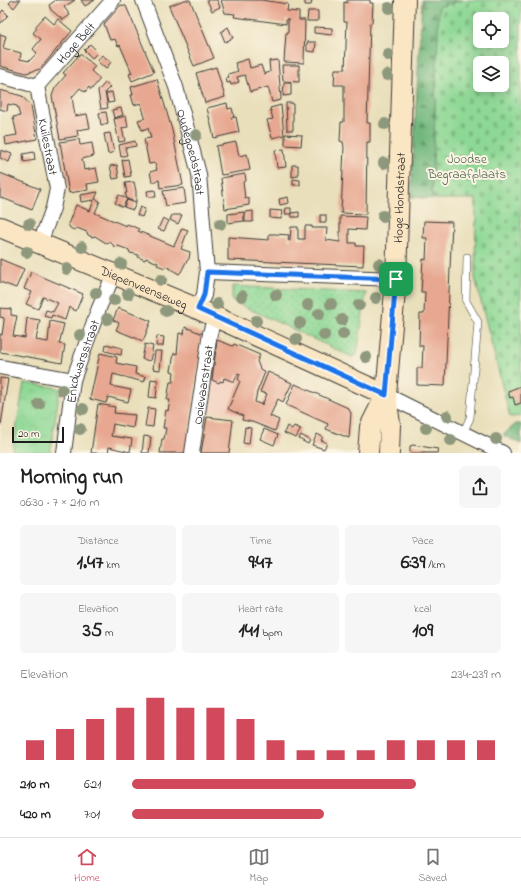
<!DOCTYPE html>
<meta charset="utf-8">
<style>
:root{--surface:#fff;--page:#f6f6f6;--text:#222;--muted:#767676;--line:#e0e0e0;--accent:#d1495b}
body{margin:0;font-family:"Indie Flower",sans-serif;background:var(--page);color:var(--text);height:100vh;display:flex;flex-direction:column;font-size:15px;white-space:nowrap}
*{box-sizing:border-box;margin:0}
p{font-size:13px;color:var(--muted)}
.icon{flex:none;width:22px;height:22px;fill:none;stroke:currentColor;stroke-width:2;stroke-linecap:round;stroke-linejoin:round}
.map{position:relative;height:453px;overflow:hidden}
.drawer{display:flex;flex-direction:column;background:var(--surface);flex:1}
.drawer>*{flex:none}
.controls{position:absolute;left:473px;top:12px;display:grid;gap:8px}
.controls a{display:grid;place-items:center;width:36px;height:36px;border-radius:6px;background:var(--surface);box-shadow:0 2px 10px #0003;font-size:20px}
.scale{position:absolute;left:12px;bottom:10px;width:52px;box-sizing:border-box;padding-left:4px;border:2px solid #1c1c1c;border-top:0;font-size:11px;line-height:14px;white-space:nowrap;color:#1c1c1c;-webkit-text-stroke:3px #fcf5e5;paint-order:stroke}
.pin{position:absolute;display:grid;place-items:center;width:34px;height:34px;color:#fff;margin:-17px;border-radius:8px;box-shadow:0 2px 6px #0006}
.round{display:grid;place-items:center;flex:none;width:42px;height:42px;border-radius:6px;background:var(--page)}
.headline{display:flex;align-items:center;justify-content:space-between;height:68px;padding:0 20px}
h1{font-size:22px;font-weight:700;line-height:30px}
.stats{display:grid;grid-template-columns:repeat(3,1fr);gap:6px;height:68px;padding:4px 20px}
.stats div{display:grid;align-content:center;border-radius:6px;background:var(--page);text-align:center}
.stats b{font-size:20px;font-weight:700}
.stats small{font-size:11px;font-weight:400}
.stats p{font-size:11px}
.chart{height:112px;padding:8px 20px}
.chart p{display:flex;justify-content:space-between}
.chart svg{width:100%;height:72px;margin-top:4px;stroke:var(--accent);stroke-width:6}
ul{padding:0 20px;list-style:none;font-size:13px}
li{display:grid;grid-template-columns:64px 48px 1fr;align-items:center;height:30px}
li i{height:10px;border-radius:5px;background:var(--accent)}
.tab-bar{display:flex;justify-content:space-around;align-items:center;height:56px;border-top:1px solid var(--line);background:var(--surface);font-size:11px;color:var(--muted)}
.tab-bar a{display:grid;justify-items:center;gap:2px}
.tab-bar .active{color:var(--accent)}
.map>svg:first-child{display:block}
</style>
<div class="map">
<svg width="521" height="453" viewBox="0 0 521 453">
<defs>
<pattern id="grass-dots" width="8" height="8" patternUnits="userSpaceOnUse"><rect width="8" height="8" fill="#8ed895"/><path d="M2 2h.1M6 6h.1" fill="none" stroke="#7ab980" stroke-width="1.8" stroke-linecap="round"/></pattern>
<pattern id="forest-firs" width="22" height="20" patternUnits="userSpaceOnUse"><rect width="22" height="20" fill="#72b87e"/><path d="M5 1l3.5 6h-7zM16 11l3.5 6h-7z" fill="#5d9566"/></pattern>
<pattern id="cemetery-stones" width="16" height="16" patternUnits="userSpaceOnUse"><rect width="16" height="16" fill="#8ed895"/><path d="M2 7V4a2 2 0 0 1 4 0v3zM10 15v-3a2 2 0 0 1 4 0v3z" fill="#7ab980"/></pattern>
<pattern id="park-crowns" width="20" height="18" patternUnits="userSpaceOnUse"><rect width="20" height="18" fill="#8ed895"/><path d="M2 6a3 3 0 1 1 6 0M12 15a3 3 0 1 1 6 0" fill="none" stroke="#7ab980"/></pattern>
</defs>
<rect width="100%" height="100%" fill="#fcf5e5"/>
<filter id="ink" filterUnits="userSpaceOnUse"><feTurbulence type="fractalNoise" baseFrequency=".025" numOctaves="2"/><feDisplacementMap in="SourceGraphic" scale="8" xChannelSelector="R" yChannelSelector="G"/><feConvolveMatrix kernelMatrix="1 2 1 2 8 2 1 2 1" color-interpolation-filters="sRGB"/></filter>
<filter id="wash" filterUnits="userSpaceOnUse"><feTurbulence type="fractalNoise" baseFrequency=".012" numOctaves="4" result="noise"/><feDisplacementMap in="SourceGraphic" scale="16" xChannelSelector="R" yChannelSelector="G"/><feGaussianBlur stdDeviation="0.9" result="paint"/><feColorMatrix in="noise" values="0 0 0 0 0 0 0 0 0 0 0 0 0 0 0 0 0 1.4 0 .05"/><feComposite in="paint" operator="in"/></filter>
<g filter="url(#wash)">
<rect width="100%" height="100%" fill="#e9dfbb"/>
<path fill="#f4d3c1" d="M216,339L270,364L258,393L254,419L205,410Z"/>
<path fill="url(#grass-dots)" stroke="#557a58" d="M232,286L366,293L357,354L352,357L232,301Z"/>
<g fill="url(#forest-firs)" stroke="#476a4d">
<path d="M422,0H462L439,7L432,192L435,199L411,197Z"/>
<path d="M516,424H521V444L503,435Z"/>
</g>
<path fill="url(#cemetery-stones)" stroke="#557a58" fill-rule="evenodd" d="M462,0H521V416L510,417L475,278L476,199H435L432,192L439,7ZM480,19H502V41H480ZM480,63H502V85H480Z"/>
<path fill="url(#park-crowns)" stroke="#557a58" d="M24,383L60,388L50,453H12Z"/>
<g id="blocks">
<g fill="#e7a790">
<path d="M12,0H20L14,8L9,3Z"/>
<path d="M56,0H75L64,7L70,15L63,20L51,10L49,5Z"/>
<path d="M81,0H95L85,6Z"/>
<path d="M184,0H190L214,58L194,66L169,6Z"/>
<path d="M207,0H217L220,7L212,11Z"/>
<path d="M221,0H261L288,4L287,11L299,12V20H305L304,63L284,62L286,33H288V19H286V24L234,17L235,14L225,13Z"/>
<path d="M305,0H312L311,5H305Z"/>
<path d="M347,0H370V3H373L372,23H370L367,123H370V142H367L366,214L341,213L344,147L343,142L340,141L341,122H344V85H334L335,69H345L347,22H344V2L347,3Z"/>
<path d="M121,5L126,6L154,72L132,81L129,74L132,73L120,45L118,46L115,39L110,40L104,24Z"/>
<path d="M3,10L8,15L0,24V14Z"/>
<path d="M308,11H318V21H307Z"/>
<path d="M45,16L54,24L58,19L72,31L40,69L26,73L0,66V34L6,36L3,48L21,53L20,59L29,61L37,53L33,49L41,39L33,33L37,28L35,27Z"/>
<path d="M228,27L233,38L225,42L221,32Z"/>
<path d="M314,27L332,28V35L314,33Z"/>
<path d="M307,42H316L315,52L307,51Z"/>
<path d="M90,44L98,52L92,58L84,50Z"/>
<path d="M80,54L95,66L91,71L100,79L91,90L89,87L85,92L80,88L72,97L75,116L87,114L90,128L77,130L78,136L60,139L52,96L55,88L66,75L63,73Z"/>
<path d="M102,55L111,62L106,69L97,61Z"/>
<path d="M248,59L250,68L261,65L264,74L270,72L269,61L278,60L281,100L272,102L268,87L250,92L245,75L237,77L239,82L231,85L230,82L227,83L226,78L229,77L228,74L238,71L235,63Z"/>
<path d="M282,65H299V82L283,81Z"/>
<path d="M216,67L225,97L205,103L196,73Z"/>
<path d="M157,79L172,130L183,185L160,188L159,180L152,182L150,172L157,170L155,163L149,164L144,139L151,138L148,128L142,130L138,120L145,118L141,103L134,105L131,95H133L131,87Z"/>
<path d="M105,83L110,87L105,92L108,108L101,109L98,91Z"/>
<path d="M284,83H291V95L283,96Z"/>
<path d="M0,90L22,96L31,106L37,139L6,145L5,137L17,135L13,117L20,116L17,106L8,104L7,111L0,109Z"/>
<path d="M112,92L114,102L108,103L106,94Z"/>
<path d="M227,103L228,109L232,108L234,116L231,118L236,117L239,132L214,138L207,108Z"/>
<path d="M286,103H293V130H287V128Z"/>
<path d="M281,105L284,135L272,138L267,120L273,119L270,108Z"/>
<path d="M121,108L123,115L114,118L112,110Z"/>
<path d="M106,112L108,123L101,125L99,113Z"/>
<path d="M126,116L128,127L122,128L125,141L119,142L114,119Z"/>
<path d="M110,133L114,152L108,154L104,134Z"/>
<path d="M285,134L302,135L301,146L285,145Z"/>
<path d="M79,139L80,145L92,143L94,156L82,159L83,164L84,170L96,168L99,182L87,184L88,190L69,193L60,142Z"/>
<path d="M135,141L136,146L125,148L127,155L121,157L119,145Z"/>
<path d="M236,142L239,156L247,154L250,170L221,175L216,146Z"/>
<path d="M284,149L286,167L277,168L275,150Z"/>
<path d="M1,150L12,154L9,162L0,158Z"/>
<path d="M34,152L35,160L24,162L23,154Z"/>
<path d="M128,159L131,176L125,177L122,160Z"/>
<path d="M117,165L119,178L113,179L110,166Z"/>
<path d="M292,165H298V176L292,177Z"/>
<path d="M0,173L40,189L32,210L0,197Z"/>
<path d="M245,174L246,181L243,182L244,190L245,199L249,198V205L225,209L221,178Z"/>
<path d="M293,179L300,180V185H293Z"/>
<path d="M134,182L136,191V202L127,199L125,193H127L125,183Z"/>
<path d="M184,188L186,203L166,206L163,191Z"/>
<path d="M155,190L156,197H148L147,191Z"/>
<path d="M98,192L95,199L100,201L95,213L126,226L127,224L139,229L138,231L174,246L182,228L188,230L181,249L190,252L189,259L186,262L181,272L179,274L166,266L165,268L157,265L158,263L146,258L145,260L138,257L139,255L130,253L129,250L118,246L115,247L110,242L106,243L95,236L92,237L88,235L87,232L77,228L74,230L70,228L68,224L76,205L90,211L94,200L81,202L80,195Z"/>
<path d="M119,195L127,199L123,207L115,203Z"/>
<path d="M288,197L289,203L280,205L279,199Z"/>
<path d="M127,200L136,203L133,210L124,207Z"/>
<path d="M140,207L145,209L142,217L137,215Z"/>
<path d="M286,208H291V214H285Z"/>
<path d="M270,210L282,211L281,219L270,218Z"/>
<path d="M253,211V222H245V212Z"/>
<path d="M244,212V221L228,223V214Z"/>
<path d="M299,212V217H292L291,213Z"/>
<path d="M172,215H182L178,224L170,220Z"/>
<rect x="320" y="215" width="6" height="7"/>
<path d="M340,216L366,217L365,230L349,229V243H356V246H364L363,266L228,260V237L269,240V234H275L289,235L288,240L290,241L291,227H298V239H305V226H312V228H327L326,240L340,242Z"/>
<path d="M163,218L169,221L164,231L158,229Z"/>
<path d="M424,221L452,222L445,386L417,385V368H422L423,346H419L420,314H424L425,292H421L423,259L426,260L427,238H423Z"/>
<path d="M0,259L24,269L16,288L0,282Z"/>
<path d="M31,272L83,294L76,311L69,307L65,320L52,315L51,318L44,316L46,310L53,312L58,303L43,297L38,309L26,304L32,292L24,289Z"/>
<path d="M0,308L11,309V315L17,316L13,336L25,338L27,318L40,320L36,340L48,342L50,321L64,324L59,344L65,345L62,363L0,352V334L2,335L4,321V318L0,317Z"/>
<path d="M118,308L151,321L143,341L116,330L119,323L113,320Z"/>
<path d="M185,327L203,334L186,453H160L162,439H164L166,428H163L166,410L168,411L170,400H167L170,382H173L174,372L171,371L174,353L177,354L179,333L184,334Z"/>
<path d="M157,336L164,337L163,346H156Z"/>
<path d="M217,340L233,346L234,344L260,355L257,361L260,369L265,372L257,392L255,402L262,405L267,394L260,392L268,372L292,383L283,402L278,399L270,416L279,420L275,431L252,422L242,420L243,416L228,409L240,381L238,379L240,374L238,373L234,382L224,378L223,382L220,381L219,383L212,380Z"/>
<path d="M106,344L122,348L121,355L105,351Z"/>
<path d="M145,344L153,346L150,361L142,359Z"/>
<path d="M155,351H162L160,370L153,369Z"/>
<path d="M100,353L117,357L116,363L136,367L135,374L146,377L144,382L113,374L111,386L131,390L128,402L108,397L106,403L90,399Z"/>
<path d="M0,378L8,379L1,425H0Z"/>
<path d="M151,379L158,380L156,398L149,397Z"/>
<path d="M295,384L348,408L351,413L349,438L326,429L328,424L286,405Z"/>
<path d="M521,386V403L515,405L513,397L510,398L508,391Z"/>
<path d="M98,404L115,407L114,413L135,415L133,428L113,424L111,436L132,439L130,452L109,447L108,453H91Z"/>
<path d="M148,408L155,409L153,427L145,426Z"/>
<path d="M207,417L233,420L229,453H201Z"/>
<path d="M287,426L292,429L294,426L301,429L296,438L284,433Z"/>
<path d="M245,427L251,428L249,444L243,443Z"/>
<path d="M264,429L278,435L274,445L260,439Z"/>
<path d="M317,434L323,437L321,440L327,443L324,449L312,445Z"/>
<path d="M301,435L310,440L308,444L299,439Z"/>
<path d="M144,436L151,437L149,453H142Z"/>
<path d="M413,445L438,449L437,453H410V446Z"/>
</g>
</g>
</g>
<g filter="url(#ink)">
<use href="#blocks" fill-opacity="0" stroke="#3b3934" stroke-width="1"/>
<g fill="none" stroke-linecap="round" stroke-linejoin="round">
<g stroke="#3b3934" stroke-width="8">
<path id="lane" d="M463,433L470,418L478,322L466,301L467,257"/>
</g>
<g stroke="#3b3934" stroke-width="16">
<g id="street">
<path id="s1" d="M143,0L176,87L199,174L207,272L204,295L198,309"/>
<path id="s2" d="M0,76L37,86L57,189L53,208L40,243"/>
<path id="s3" d="M37,86L113,0"/>
<path d="M207,272L396,279"/>
<path d="M0,367L73,380"/>
<path d="M386,395L503,453"/>
<path id="s4" d="M64,453L73,380L99,308L114,274"/>
<path id="s5" d="M192,453L210,333L215,316"/>
</g>
</g>
<g stroke="#3b3934" stroke-width="22">
<g id="secondary">
<path id="s6" d="M0,227L198,309L386,395"/>
<path d="M368,453L370,427L386,395"/>
<path id="s7" d="M389,453L390,424L386,395L396,279L405,0"/>
</g>
</g>
<use href="#lane" stroke="#fff" stroke-width="7"/>
<use href="#street" stroke="#fff" stroke-width="14"/>
<use href="#secondary" stroke="#fbe6c4" stroke-width="20"/>
</g>
<g fill="#8e987b">
<circle cx="389" cy="8" r="6"/>
<circle cx="388" cy="55" r="6"/>
<circle cx="387" cy="75" r="6"/>
<circle cx="385" cy="124" r="6"/>
<circle cx="196" cy="135" r="6"/>
<circle cx="384" cy="163" r="6"/>
<circle cx="383" cy="216" r="6"/>
<circle cx="29" cy="224" r="6"/>
<circle cx="220" cy="224" r="6"/>
<circle cx="82" cy="247" r="6"/>
<circle cx="27" cy="252" r="6"/>
<circle cx="121" cy="264" r="6"/>
<circle cx="379" cy="264" r="6"/>
<circle cx="67" cy="269" r="6"/>
<circle cx="161" cy="280" r="6"/>
<circle cx="96" cy="293" r="6"/>
<circle cx="128" cy="294" r="6"/>
<circle cx="276" cy="295" r="6"/>
<circle cx="242" cy="296" r="6"/>
<circle cx="376" cy="298" r="6"/>
<circle cx="114" cy="300" r="6"/>
<circle cx="217" cy="304" r="6"/>
<circle cx="331" cy="304" r="6"/>
<circle cx="308" cy="305" r="6"/>
<circle cx="359" cy="305" r="6"/>
<circle cx="166" cy="311" r="6"/>
<circle cx="319" cy="314" r="6"/>
<circle cx="107" cy="319" r="6"/>
<circle cx="342" cy="320" r="6"/>
<circle cx="256" cy="321" r="6"/>
<circle cx="300" cy="323" r="6"/>
<circle cx="343" cy="334" r="6"/>
<circle cx="80" cy="335" r="6"/>
<circle cx="324" cy="335" r="6"/>
<circle cx="296" cy="339" r="6"/>
<circle cx="366" cy="357" r="6"/>
<circle cx="62" cy="390" r="6"/>
<circle cx="39" cy="404" r="6"/>
<circle cx="83" cy="409" r="6"/>
<circle cx="447" cy="416" r="6"/>
<circle cx="426" cy="428" r="6"/>
<circle cx="80" cy="429" r="6"/>
<circle cx="496" cy="439" r="6"/>
<circle cx="451" cy="440" r="6"/>
</g>
</g>
<g fill="none" stroke-linecap="round" stroke-linejoin="round" filter="url(#ink)">
<g stroke="#fff" stroke-width="8">
<path id="route" d="M207,272L396,279L386,395L198,309L204,295Z"/>
</g>
<use href="#route" stroke="#1a73e8" stroke-width="5"/>
</g>
<g text-anchor="middle" stroke-width="4" stroke-linejoin="round" paint-order="stroke">
<g font-size="13" fill="#1c1c1c" stroke="#fcf5e5">
<text dy="5" stroke="none"><textPath href="#s3" startOffset="58">Hoge Belt</textPath></text>
<text dy="5" stroke="none"><textPath href="#s2" startOffset="100">Kuilestraat</textPath></text>
<text dy="5" stroke="none"><textPath href="#s1" startOffset="160">Oudegoedstraat</textPath></text>
<text dy="5" stroke="none"><textPath href="#s7" startOffset="256">Hoge Hondstraat</textPath></text>
<text dy="5" stroke="none"><textPath href="#s6" startOffset="156">Diepenveenseweg</textPath></text>
<text dy="5" stroke="none"><textPath href="#s4" startOffset="94">Enkdwarsstraat</textPath></text>
<text dy="5" stroke="none"><textPath href="#s5" startOffset="69">Ooievaarstraat</textPath></text>
</g>
<g font-size="13" fill="#445e46" stroke="#fcf5e5">
<text x="467" y="163">Joodse<tspan x="467" dy="15">Begraafplaats</tspan></text>
</g>
</g>
</svg>
<div class="controls">
<a><svg class="icon" aria-label="locate" viewBox="0 0 24 24"><circle cx="12" cy="12" r="6"/><path d="M12 2v4M12 18v4M2 12h4M18 12h4"/></svg></a>
<a><svg class="icon" aria-label="layers" viewBox="0 0 24 24"><path d="M12 4l9 5-9 5-9-5zM3 14l9 5 9-5"/></svg></a>
</div>
<div class="scale">20 m</div>
<div class="pin" style="left:396px;top:279px;background:#1e9e55"><svg class="icon" aria-label="arrive" viewBox="0 0 24 24"><path d="M6 21V4h12l-3 4 3 4H6"/></svg></div>
</div>
<section class="drawer">
<div class="headline"><div><h1>Morning run</h1><p>06:30 · 7 × 210 m</p></div><a class="round"><svg class="icon" aria-label="share" viewBox="0 0 24 24"><path d="M12 15V3M7 8l5-5 5 5M5 13v7h14v-7"/></svg></a></div>
<div class="stats">
<div><p>Distance</p><b>1.47<small> km</small></b></div>
<div><p>Time</p><b>9:47</b></div>
<div><p>Pace</p><b>6:39<small> /km</small></b></div>
</div>
<div class="stats">
<div><p>Elevation</p><b>35<small> m</small></b></div>
<div><p>Heart rate</p><b>141<small> bpm</small></b></div>
<div><p>kcal</p><b>109</b></div>
</div>
<div class="chart"><p><span>Elevation</span>234–239 m</p>
<svg viewBox="0 0 160 44" preserveAspectRatio="none"><path d="M5 44V32M15 44V25M25 44V19M35 44V12M45 44V6M55 44V12M65 44V12M75 44V19M85 44V32M95 44V38M105 44V38M115 44V38M125 44V32M135 44V32M145 44V32M155 44V32"/></svg>
</div>
<ul>
<li><b>210 m</b>6:21<i style="width:77%"></i></li>
<li><b>420 m</b>7:01<i style="width:52%"></i></li>
</ul>
</section>
<nav class="tab-bar">
<a class="active"><svg class="icon" aria-label="home" viewBox="0 0 24 24"><path d="M3 11l9-7 9 7M6 9v11h12V9"/></svg>Home</a>
<a><svg class="icon" aria-label="map" viewBox="0 0 24 24"><path d="M3 6l6-2 6 2 6-2v14l-6 2-6-2-6 2zM9 4v14M15 6v14"/></svg>Map</a>
<a><svg class="icon" aria-label="saved" viewBox="0 0 24 24"><path d="M7 4h10v16l-5-4-5 4z"/></svg>Saved</a>
</nav>
